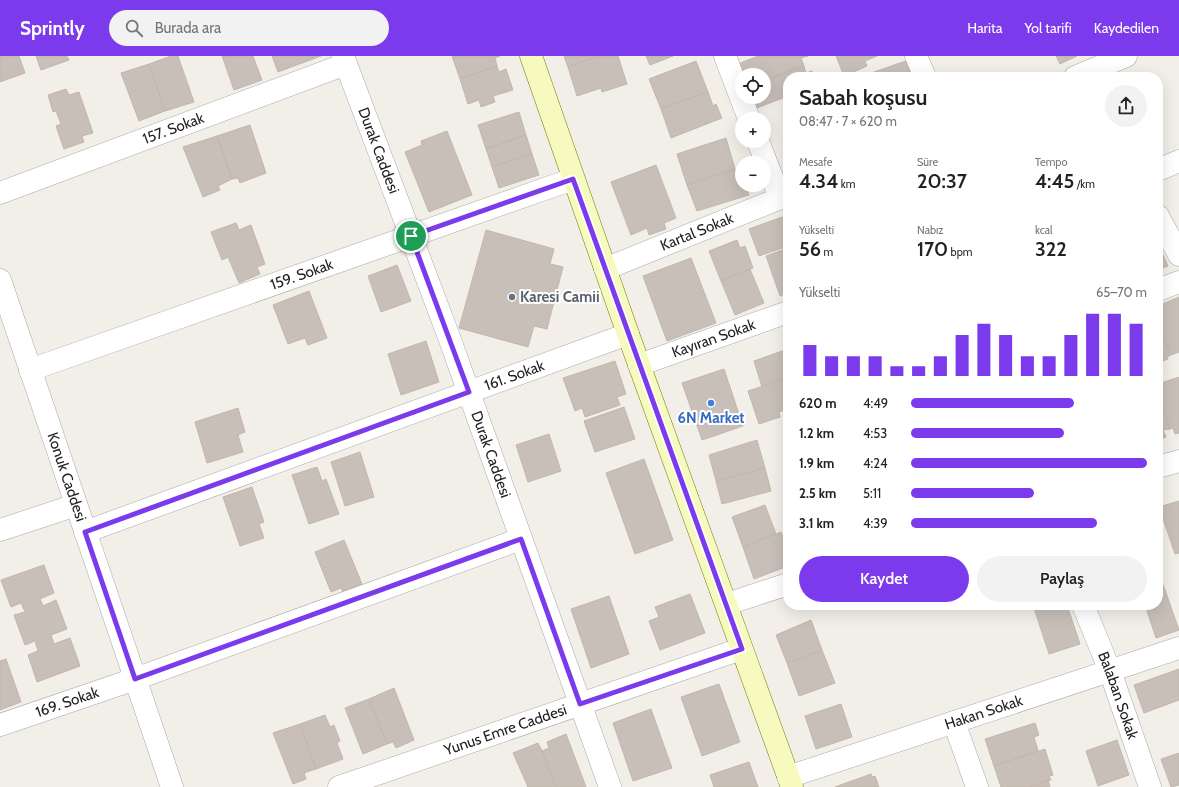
<!DOCTYPE html>
<html lang="tr">
<meta charset="utf-8">
<style>
:root{--surface:#fff;--page:#f2f2f2;--text:#222;--muted:#767676;--accent:#7c3aed}
body{margin:0;font-family:Cabin,sans-serif;background:var(--page);color:var(--text);height:100vh;display:flex;flex-direction:column;font-size:15px;white-space:nowrap}
*{box-sizing:border-box;margin:0}
p{font-size:13px;color:var(--muted)}
.icon{flex:none;width:22px;height:22px;fill:none;stroke:currentColor;stroke-width:2;stroke-linecap:round;stroke-linejoin:round}
.map{position:relative;flex:1;overflow:hidden}
.side{position:absolute;left:783px;top:16px;width:380px;height:538px;display:flex;flex-direction:column;background:var(--surface);border-radius:16px;box-shadow:0 4px 16px #0002}
.side>*{flex:none}
.tools{position:absolute;left:735px;top:12px;display:grid;gap:8px}
.tools a{display:grid;place-items:center;width:36px;height:36px;border-radius:50%;background:var(--surface);box-shadow:0 4px 16px #0002;font-size:20px}
.pin{position:absolute;display:grid;place-items:center;width:34px;height:34px;color:#fff;margin:-17px;border:2px solid #fff;border-radius:50%;box-shadow:0 1px 4px #0007}
.round{display:grid;place-items:center;flex:none;width:42px;height:42px;border-radius:21px;background:var(--page)}
.overview{display:flex;align-items:center;justify-content:space-between;height:68px;padding:0 16px}
h1{font-size:22px;font-weight:600;line-height:30px}
.metrics{display:grid;grid-template-columns:repeat(3,1fr);gap:6px;height:68px;padding:4px 16px}
.metrics div{display:grid;align-content:center}
.metrics b{font-size:20px;font-weight:600}
.metrics small{font-size:11px;font-weight:400}
.metrics p{font-size:11px}
.chart{height:112px;padding:8px 16px}
.chart p{display:flex;justify-content:space-between}
.chart svg{width:100%;height:72px;margin-top:4px;stroke:var(--accent);stroke-width:6}
.cta{display:flex;gap:8px;margin-top:auto;padding:8px 16px}
.cta a{flex:1;height:46px;border-radius:24px;background:var(--accent);color:#fff;font-size:16px;font-weight:600;line-height:46px;text-align:center}
.cta a+a{background:var(--page);color:var(--text)}
ul{padding:0 16px;list-style:none;font-size:13px}
li{display:grid;grid-template-columns:64px 48px 1fr;align-items:center;height:30px}
li i{height:10px;border-radius:5px;background:var(--accent)}
header{display:flex;align-items:center;gap:24px;box-sizing:border-box;height:56px;padding:0 20px;background:var(--accent);color:#fff}
header strong{font-size:19px}
nav{display:flex;gap:22px;margin-inline-start:auto;font-size:14px}
.search{width:280px;height:36px;background:var(--page);display:flex;align-items:center;gap:10px;box-sizing:border-box;padding:0 14px;border-radius:22px;color:var(--muted);font-size:15px}
.map>svg:first-child{display:block}
</style>
<header>
<strong>Sprintly</strong>
<div class="search"><svg class="icon" aria-label="search" viewBox="0 0 24 24"><circle cx="10" cy="10" r="6"/><path d="M15 15l6 6"/></svg>Burada ara</div>
<nav><a>Harita</a><a>Yol tarifi</a><a>Kaydedilen</a></nav>
</header>
<div class="map">
<svg width="1179" height="731" viewBox="0 0 1179 731">
<rect width="100%" height="100%" fill="#f2efe9"/>
<g fill="#c7bfb8" stroke="#c4b6ab">
<path d="M0,0H19L25,17L0,26Z"/>
<path d="M36,0H67L69,4L41,14Z"/>
<path d="M171,0H178L194,46L165,55L149,8Z"/>
<path d="M222,0H253L262,24L234,34Z"/>
<path d="M272,0H321L278,16Z"/>
<path d="M452,0H500L495,2L497,10L460,23Z"/>
<path d="M564,0H599L568,11Z"/>
<path d="M599,0H618L627,28L602,36L601,32L577,40L568,11Z"/>
<path d="M646,0H673L650,9Z"/>
<path d="M758,0H808L801,2L804,10L764,25V19H742L738,8Z"/>
<path d="M836,0H877L865,5L867,10L844,20Z"/>
<path d="M1056,0H1077L1060,8Z"/>
<path d="M696,5L708,36L661,53L649,23Z"/>
<path d="M906,5L912,21H876L874,16Z"/>
<path d="M149,8L165,55L139,65L121,17Z"/>
<path d="M497,10L499,16L506,13L513,34L493,40L495,46L481,51L479,44L468,48L460,23Z"/>
<path d="M804,10L806,17L812,15L814,21H788V40L754,53L750,41H764V25Z"/>
<path d="M66,33L69,39L79,36L93,77L82,80L84,86L64,93L56,70L61,68L56,55L53,56L48,39Z"/>
<path d="M708,36L713,50L716,48L722,62L671,82L661,53Z"/>
<path d="M519,56L526,79L486,93L478,69Z"/>
<path d="M250,69L266,117L240,127L238,122L232,123L217,80Z"/>
<path d="M447,75L472,139L429,156L405,96L422,89L421,85Z"/>
<path d="M526,79L532,98L492,111L486,93Z"/>
<path d="M217,80L232,123L218,130L220,134L203,141L183,91Z"/>
<path d="M726,82L735,113L687,129L677,98Z"/>
<path d="M532,98L539,119L499,132L492,111Z"/>
<path d="M656,109L676,162L664,167L666,173L649,179L647,172L631,179L611,126Z"/>
<path d="M735,113L737,117L741,116L742,129H745L749,139L697,155L687,129Z"/>
<path d="M782,161L788,178V190L759,200L749,173Z"/>
<path d="M236,167L239,174L251,169L265,208L257,211L260,218L239,227L228,201L222,204L211,176Z"/>
<path d="M486,174L554,193L550,208L563,211L547,273L534,270L528,291L459,272Z"/>
<path d="M737,184L740,192L745,190L753,212L721,225L709,195Z"/>
<path d="M788,192V237L780,240L766,200Z"/>
<path d="M1160,192L1168,210L1158,214V193Z"/>
<path d="M691,202L716,267L667,285L643,220Z"/>
<path d="M397,209L411,245L381,256L368,220Z"/>
<path d="M750,213L764,247L735,259L721,225Z"/>
<path d="M309,235L327,282L308,289L305,282L288,288L273,249Z"/>
<path d="M1179,241V296L1171,299L1158,267V250Z"/>
<path d="M1158,267L1171,299L1167,301L1168,303L1158,307Z"/>
<path d="M426,285L439,326L401,339L388,298Z"/>
<path d="M788,293V322L762,331L754,305Z"/>
<path d="M615,305L626,338L617,341L620,349L585,361L582,352L575,355L563,322Z"/>
<path d="M724,313L743,370L702,384L682,327Z"/>
<path d="M1179,321V377L1175,378L1173,372L1170,373L1158,336V328Z"/>
<path d="M788,322V353L779,356L780,361L759,368L748,335Z"/>
<path d="M1158,336L1170,373L1163,374L1166,381L1158,384Z"/>
<path d="M624,351L635,383L595,396L584,365Z"/>
<path d="M238,352L245,376L238,379L243,396L207,407L195,366Z"/>
<path d="M549,378L561,415L528,426L516,389Z"/>
<path d="M757,384L765,412L716,425L709,399Z"/>
<path d="M360,396L374,441L345,450L331,406Z"/>
<path d="M644,403L673,484L635,498L606,417Z"/>
<path d="M317,411L322,425L326,423L339,458L309,468L292,419Z"/>
<path d="M765,412L771,435L722,448L716,425Z"/>
<path d="M252,431L264,466L259,468L264,482L240,490L223,441Z"/>
<path d="M1179,445V497L1175,498L1159,451Z"/>
<path d="M765,449L776,478L743,491L732,461Z"/>
<path d="M781,476L788,494V510L754,523L743,491Z"/>
<path d="M344,484L362,528L343,536L341,532L331,536L315,496Z"/>
<path d="M44,509L54,537L40,543L43,550L56,544L67,573L51,579L54,588L70,582L80,610L37,626L28,599L38,595L35,585L25,589L14,559L25,556L21,547L11,551L1,524Z"/>
<path d="M1158,517H1159L1179,574L1156,582L1145,549H1158Z"/>
<path d="M690,538L705,577L660,594L649,565L659,561L655,551Z"/>
<path d="M609,540L629,598L591,612L571,553Z"/>
<path d="M1033,549H1067L1080,588L1049,598Z"/>
<path d="M811,564L822,594L787,607L776,579Z"/>
<path d="M822,594L835,627L799,640L787,607Z"/>
<path d="M6,603L21,646L0,654V605Z"/>
<path d="M1179,613V644L1144,657L1134,629Z"/>
<path d="M719,628L740,686L702,700L681,641Z"/>
<path d="M394,632L414,684L396,692L393,686L387,688L369,643Z"/>
<path d="M369,643L387,688L363,698L345,652Z"/>
<path d="M841,648L852,681L816,693L805,660Z"/>
<path d="M651,653L672,712L633,725L613,667Z"/>
<path d="M325,659L330,671L334,669L340,685L337,687L343,703L316,713L300,668Z"/>
<path d="M1035,667L1039,679L1034,681L1038,695L994,710L985,683Z"/>
<path d="M300,668L316,713L304,717L306,723L293,728L273,677Z"/>
<path d="M566,678L586,731H556L542,695L549,692L547,686Z"/>
<path d="M1117,684L1129,719L1098,730L1086,695Z"/>
<path d="M538,687L542,695L556,731H528L513,697Z"/>
<path d="M1045,693L1053,719L1049,720L1051,724L1029,731H1001L994,710Z"/>
<path d="M1179,697V729L1171,731L1161,703Z"/>
<path d="M749,706L758,731H714L710,719Z"/>
<path d="M871,718L872,721L875,720L879,731H835Z"/>
<path d="M1048,724L1050,731H1029Z"/>
</g>
<g fill="none" stroke-linecap="round" stroke-linejoin="round">
<g stroke="#a9a9a9" stroke-width="23">
<g id="minor">
<path id="s1" d="M343,0L449,281L610,731"/>
<path d="M725,0L749,63"/>
<path d="M916,0L925,21"/>
<path d="M1075,21L1126,0"/>
<path d="M758,85L780,142"/>
<path d="M1158,114L1179,105"/>
<path id="s2" d="M0,137L346,8"/>
<path d="M1158,160L1179,199"/>
<path id="s3" d="M605,213L788,139"/>
<path id="s4" d="M0,224L172,731"/>
<path d="M1158,234L1179,226"/>
<path id="s5" d="M639,309L788,256"/>
<path id="s6" d="M30,314L573,123"/>
<path d="M1158,411L1179,405"/>
<path d="M0,474L76,449"/>
<path id="s7" d="M85,476L628,278"/>
<path d="M727,548L788,528"/>
<path id="s8" d="M1083,549L1110,615L1150,731"/>
<path d="M954,666L977,731"/>
<path id="s9" d="M0,669L135,623L521,483"/>
<path id="s10" d="M788,721L1179,592"/>
<path id="s11" d="M339,731L741,593"/>
</g>
</g>
<g stroke="#707d05" stroke-width="23">
<path id="secondary" d="M531,0L628,278L792,731"/>
</g>
<use href="#minor" stroke="#fff" stroke-width="22"/>
<use href="#secondary" stroke="#f7fabf" stroke-width="22"/>
</g>
<g fill="none" stroke-linecap="round" stroke-linejoin="round">
<g stroke="#fff" stroke-width="8">
<path id="route" d="M573,123L742,593L580,648L521,483L135,623L85,476L469,336L411,180Z"/>
</g>
<use href="#route" stroke="#7c3aed" stroke-width="5"/>
</g>
<circle fill="#6b7280" stroke="#fff" stroke-width="1.5" cx="512" cy="241" r="4"/>
<circle fill="#3f7fe0" stroke="#fff" stroke-width="1.5" cx="711" cy="347" r="4"/>
<g text-anchor="middle" stroke-width="4" stroke-linejoin="round" paint-order="stroke">
<g font-size="15" fill="#222" stroke="#fff">
<text dy="5" stroke="none"><textPath href="#s2" startOffset="185">157. Sokak</textPath></text>
<text dy="5" stroke="none"><textPath href="#s1" startOffset="101">Durak Caddesi</textPath></text>
<text dy="5" stroke="none"><textPath href="#s3" startOffset="99">Kartal Sokak</textPath></text>
<text dy="5" stroke="none"><textPath href="#s6" startOffset="288">159. Sokak</textPath></text>
<text dy="5" stroke="none"><textPath href="#s5" startOffset="79">Kayıran Sokak</textPath></text>
<text dy="5" stroke="none"><textPath href="#s7" startOffset="457">161. Sokak</textPath></text>
<text dy="5" stroke="none"><textPath href="#s1" startOffset="425">Durak Caddesi</textPath></text>
<text dy="5" stroke="none"><textPath href="#s4" startOffset="208">Konuk Caddesi</textPath></text>
<text dy="5" stroke="none"><textPath href="#s8" startOffset="97">Balaban Sokak</textPath></text>
<text dy="5" stroke="none"><textPath href="#s9" startOffset="71">169. Sokak</textPath></text>
<text dy="5" stroke="none"><textPath href="#s10" startOffset="206">Hakan Sokak</textPath></text>
<text dy="5" stroke="none"><textPath href="#s11" startOffset="176">Yunus Emre Caddesi</textPath></text>
</g>
<g font-size="15" font-weight="bold" fill="#5b616d" stroke="#fff" text-anchor="start">
<text x="520" y="246">Karesi Camii</text>
</g>
<g font-size="15" font-weight="bold" fill="#366cbe" stroke="#fff">
<text x="711" y="367">6N Market</text>
</g>
</g>
</svg>
<div class="tools">
<a><svg class="icon" aria-label="locate" viewBox="0 0 24 24"><circle cx="12" cy="12" r="6"/><path d="M12 2v4M12 18v4M2 12h4M18 12h4"/></svg></a>
<a>+</a>
<a>−</a>
</div>
<div class="pin" style="left:411px;top:180px;background:#1e9e55"><svg class="icon" aria-label="arrive" viewBox="0 0 24 24"><path d="M6 21V4h12l-3 4 3 4H6"/></svg></div>
<section class="side">
<div class="overview"><div><h1>Sabah koşusu</h1><p>08:47 · 7 × 620 m</p></div><a class="round"><svg class="icon" aria-label="share" viewBox="0 0 24 24"><path d="M12 15V3M7 8l5-5 5 5M5 13v7h14v-7"/></svg></a></div>
<div class="metrics">
<div><p>Mesafe</p><b>4.34<small> km</small></b></div>
<div><p>Süre</p><b>20:37</b></div>
<div><p>Tempo</p><b>4:45<small> /km</small></b></div>
</div>
<div class="metrics">
<div><p>Yükselti</p><b>56<small> m</small></b></div>
<div><p>Nabız</p><b>170<small> bpm</small></b></div>
<div><p>kcal</p><b>322</b></div>
</div>
<div class="chart"><p><span>Yükselti</span>65–70 m</p>
<svg viewBox="0 0 160 44" preserveAspectRatio="none"><path d="M5 44V25M15 44V32M25 44V32M35 44V32M45 44V38M55 44V38M65 44V32M75 44V19M85 44V12M95 44V19M105 44V32M115 44V32M125 44V19M135 44V6M145 44V6M155 44V12"/></svg>
</div>
<ul>
<li><b>620 m</b>4:49<i style="width:69%"></i></li>
<li><b>1.2 km</b>4:53<i style="width:65%"></i></li>
<li><b>1.9 km</b>4:24<i style="width:100%"></i></li>
<li><b>2.5 km</b>5:11<i style="width:52%"></i></li>
<li><b>3.1 km</b>4:39<i style="width:79%"></i></li>
</ul>
<div class="cta"><a>Kaydet</a><a>Paylaş</a></div>
</section>
</div>
